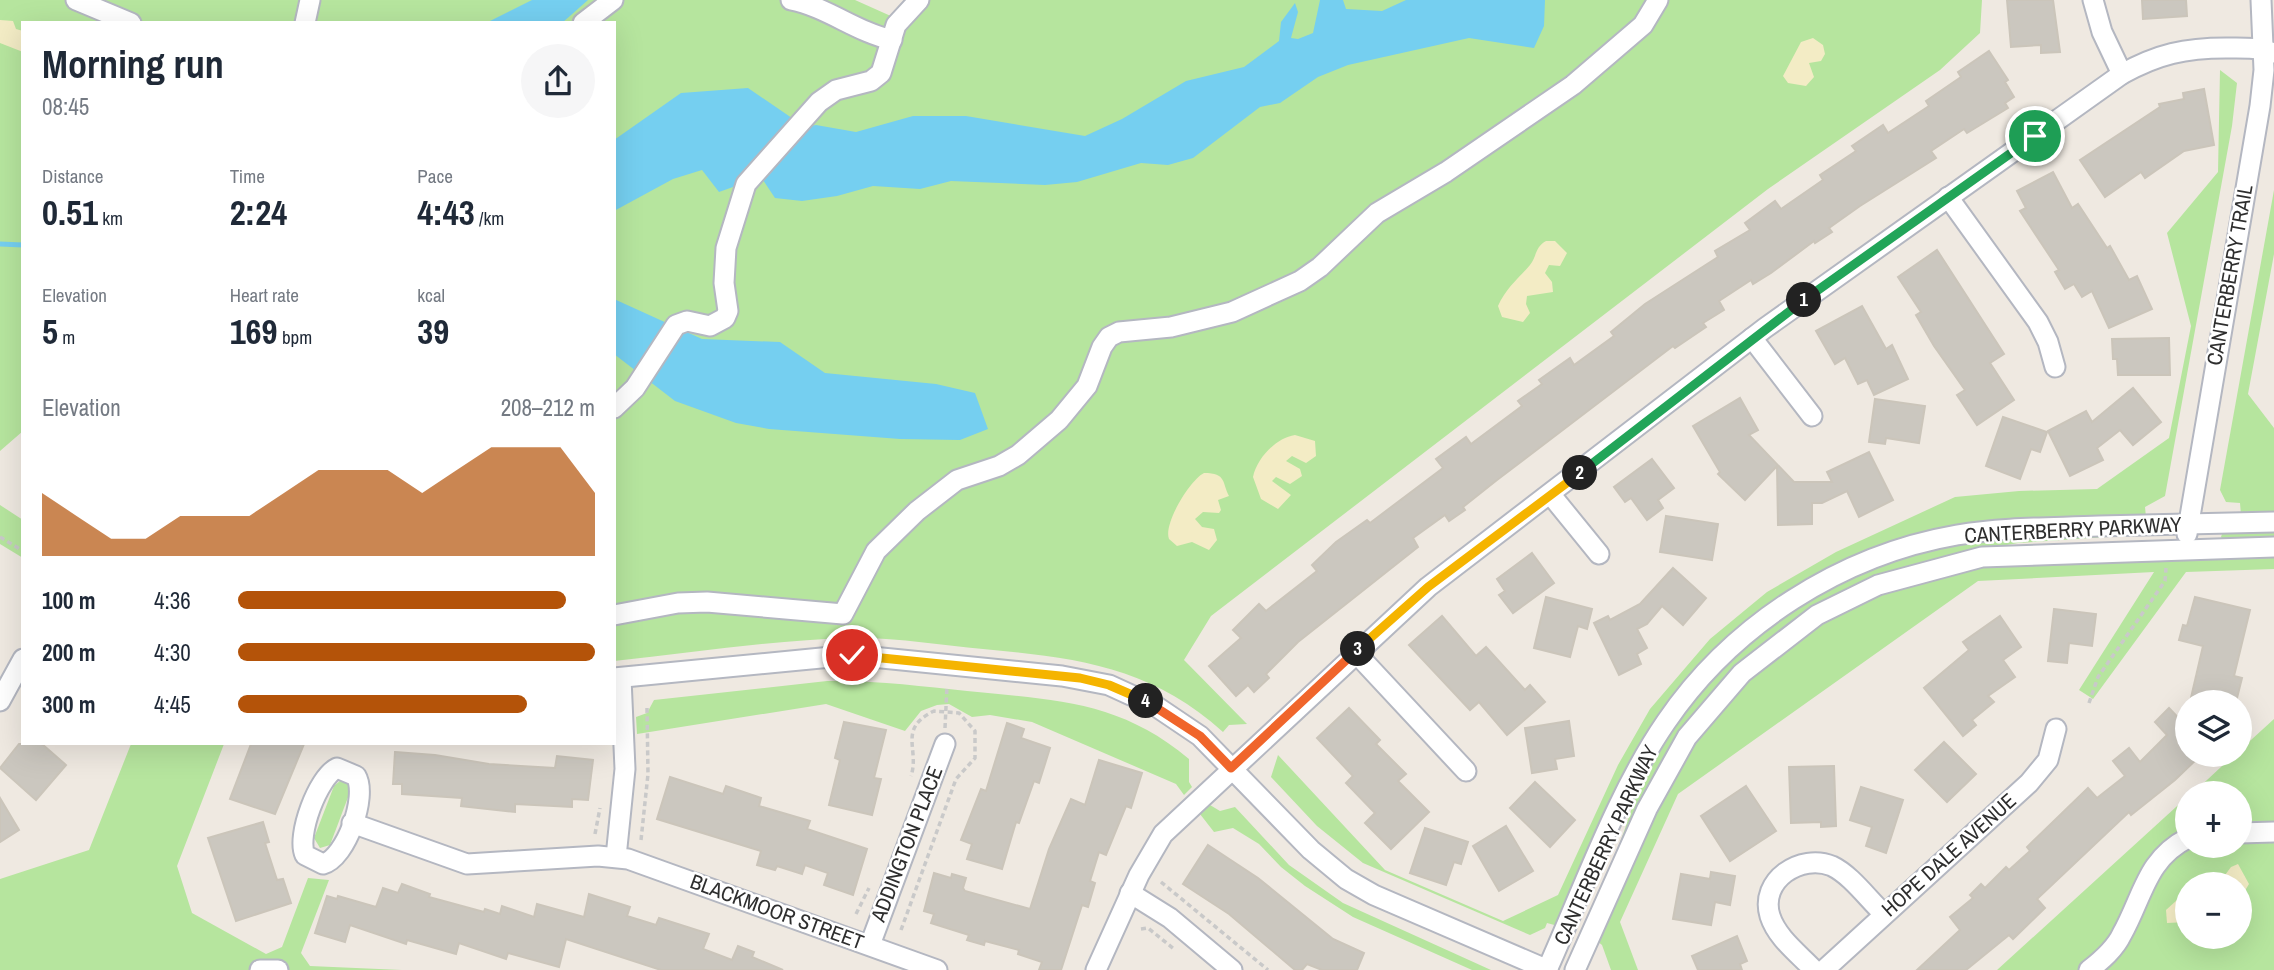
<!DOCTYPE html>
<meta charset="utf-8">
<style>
:root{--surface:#fff;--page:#f6f6f7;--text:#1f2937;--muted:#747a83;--accent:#b45309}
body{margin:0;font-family:"Archivo Narrow",sans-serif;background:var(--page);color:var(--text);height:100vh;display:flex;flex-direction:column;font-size:26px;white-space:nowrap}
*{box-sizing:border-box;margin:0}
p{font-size:23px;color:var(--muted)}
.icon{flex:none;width:38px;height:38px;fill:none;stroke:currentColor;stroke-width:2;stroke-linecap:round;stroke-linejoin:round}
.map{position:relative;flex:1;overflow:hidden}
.sheet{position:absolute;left:21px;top:21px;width:595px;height:724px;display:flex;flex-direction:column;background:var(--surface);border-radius:0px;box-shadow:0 7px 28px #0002}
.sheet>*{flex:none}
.controls{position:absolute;left:2175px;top:690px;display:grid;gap:14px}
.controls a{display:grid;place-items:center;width:77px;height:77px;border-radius:50%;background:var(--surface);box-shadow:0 7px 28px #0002;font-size:35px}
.pin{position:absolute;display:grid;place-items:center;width:60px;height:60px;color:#fff;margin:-30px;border:4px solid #fff;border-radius:50%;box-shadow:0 2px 7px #0007}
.km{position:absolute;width:35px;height:35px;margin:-18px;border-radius:50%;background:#222;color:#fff;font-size:19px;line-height:35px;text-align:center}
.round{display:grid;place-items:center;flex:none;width:74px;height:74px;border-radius:37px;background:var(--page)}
.summary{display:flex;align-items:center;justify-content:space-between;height:119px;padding:0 21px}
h1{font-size:38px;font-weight:700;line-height:52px}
.stats{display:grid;grid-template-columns:repeat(3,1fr);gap:10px;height:119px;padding:7px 21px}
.stats div{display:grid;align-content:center}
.stats b{font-size:35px;font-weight:700}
.stats small{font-size:19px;font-weight:400}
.stats p{font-size:19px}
.chart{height:196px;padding:14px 21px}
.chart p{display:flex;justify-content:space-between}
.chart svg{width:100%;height:126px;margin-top:7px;fill:var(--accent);opacity:.7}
ul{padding:0 21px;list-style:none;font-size:23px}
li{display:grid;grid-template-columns:112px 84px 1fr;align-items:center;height:52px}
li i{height:18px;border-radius:9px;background:var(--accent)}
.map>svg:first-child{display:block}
</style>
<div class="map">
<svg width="2274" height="970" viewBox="0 0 2274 970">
<rect width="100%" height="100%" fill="#efe9e1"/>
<g fill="#b6e59e" fill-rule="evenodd">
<path d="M0,0H855L893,17L910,0H1982L1980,33L1940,70L1768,189L1211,616L1184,660L1247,724L1229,725L1223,732C1150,666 1076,658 983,649C940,645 895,637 851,638C772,640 693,653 614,661V23H23V431L0,451Z"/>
<path d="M2220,70L2237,83L2232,126L2165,496L2145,507L2146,517L1903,541L1703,664L1558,926L1547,923L1545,928L1530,935L1363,863L1317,826L1271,777L1278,755L1385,870L1503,921L1558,895L1618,765L1650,709L1710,639L1767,592L1836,552L1955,497L2019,491L2097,489L2169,438L2191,326L2167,233L2218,172Z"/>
<path d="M2274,190V254L2248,394L2274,428V515H2241L2240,503L2226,502L2220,490Z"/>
<path d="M0,505L23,520V558L0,544Z"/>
<path d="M2274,529V540H2223L2221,537L2223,531Z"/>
<path d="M2151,534L2018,543L1946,556L1901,569L1804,614L1786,626L1735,669L1591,915L1589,913C1598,893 1608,874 1616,854C1629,820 1638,782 1657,751C1730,633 1853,553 1991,538C2043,532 2098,535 2151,534Z"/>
<path d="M2274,555V569L2186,572L2093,699L2079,690L2154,572L1978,581L1678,794L1620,922L1638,970H1611L1602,945L1597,941L1652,816L1688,749L1739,686L1798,636L1875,594L1976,567Z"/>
<path d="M827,681C874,680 921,686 967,691C1053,700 1119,700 1189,759V782L1192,787L1184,795L1176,784L1032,722L990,715L972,717L949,704L937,705L921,711L905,731L826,704L637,734L636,717L647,713L654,700Z"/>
<path d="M2274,719V970H1997L2187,797L2188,845H2240V793H2193L2235,754H2240V750ZM2188,884H2240V936H2188Z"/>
<path d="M131,744H224L177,866L192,913L266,954L282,947L308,878L329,880L301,953L310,966L402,970H0V879L89,850Z"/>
<path d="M341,780L348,784L350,792L330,845L320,848L314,838L334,786Z"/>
<path d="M1210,805L1220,811L1235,807L1289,865L1343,903L1491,970H1472L1353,917L1305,886L1281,867L1259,844L1233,828L1214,832L1200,814Z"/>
</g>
<g fill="#f3ecc5">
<path d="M0,20L13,21L16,29L23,31V52L0,43Z"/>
<path d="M1813,38L1823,45L1825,54L1821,61L1809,63L1814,77L1806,86L1788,83L1783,76L1801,42Z"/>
<path d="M1546,241H1555L1567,253L1560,266L1549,265L1545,273L1552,282L1553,292L1527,296L1526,304L1530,313L1523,322L1502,317L1498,306C1506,288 1518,279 1530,265C1537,256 1535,247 1546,241Z"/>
<path d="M1295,435L1315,441L1316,456L1306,463L1292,456L1286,461L1300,469L1302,476L1290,484L1276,477L1272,481L1291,495L1278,509L1261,499L1253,477C1257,458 1276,438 1295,435Z"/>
<path d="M1204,473C1227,473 1222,483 1229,496L1218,500L1221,510L1219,513L1203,512L1195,519L1202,527L1214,529L1217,540L1209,550L1192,542L1177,546L1169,539C1163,524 1190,480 1204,473Z"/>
<path d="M2238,864L2249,884L2240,899V884H2224L2222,879L2231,867Z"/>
<path d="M2177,900L2187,904V922L2167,923L2166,910Z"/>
</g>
<g fill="#75cff0">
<path d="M532,0H588L562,23H486Z"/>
<path d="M1320,0H1343L1346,9L1382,11L1406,0H1545L1544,26L1534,48L1469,38L1348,65L1318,77L1280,103L1260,107L1193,158L1168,165L1141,163L1077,182L1045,185L951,181L920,189L873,186L837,196L802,201L775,198L761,177L719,192L702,170L673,179L614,211V140L681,93L748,88L805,127L816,125L856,132L913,116H966L1085,136L1122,119L1186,81L1244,67L1279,41L1281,22L1295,3L1298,12L1291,38L1298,39L1313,33Z"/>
<path d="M614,299L702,339L780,342L825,373L936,384L975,393L988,429L960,440L900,439L769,429L736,423L675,401L614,354Z"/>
</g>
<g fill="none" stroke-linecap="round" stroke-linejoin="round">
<path stroke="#75cff0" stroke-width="5" d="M0,244L23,245"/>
</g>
<g fill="#cbc7bf" stroke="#cbc5ba" stroke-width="2">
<path d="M2007,0H2053L2060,52L2041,53V45L2011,47Z"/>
<path d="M2142,0H2186L2187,16L2143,19Z"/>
<path d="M1989,51L2008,80L2005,82L2014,97L2005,103L2008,108L1967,133L1964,129L1931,151L1936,158L1860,206L1829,228L1832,232L1815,243L1814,241L1771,273L1753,284L1751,280L1719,301L1724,310L1703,323L1706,327L1675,348L1673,346L1497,480L1463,507L1465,510L1449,521L1445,515L1413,538L1418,547L1298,642L1266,674L1269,678L1254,692L1248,685L1236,696L1209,666L1241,638L1233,630L1259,604L1266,611L1317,571L1312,565L1336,542L1367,520L1370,523L1443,468L1436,459L1466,437L1471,444L1522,406L1518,401L1542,384L1539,380L1570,358L1574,365L1614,336L1611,332L1645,304L1718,257L1715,251L1750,230L1745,223L1775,201L1781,209L1823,180L1820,175L1856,151L1852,146L1883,125L1888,133L1929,106L1926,101L1961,77L1958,72Z"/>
<path d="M2204,89L2214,145L2184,151L2145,178L2141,172L2105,197L2080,160L2160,107L2159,104L2184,99L2183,93Z"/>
<path d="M2053,172L2072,208L2078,204L2107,248L2110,246L2129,280L2137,276L2152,309L2109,328L2092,291L2082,297L2074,284L2065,289L2055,272L2059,270L2020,211L2026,208L2017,191Z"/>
<path d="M1937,250L2004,354L1990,363L2014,400L1977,425L1957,395L1965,390L1934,346L1916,315L1921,312L1898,277Z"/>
<path d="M1862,306L1886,349L1892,345L1908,379L1874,395L1867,380L1858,384L1845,358L1835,364L1816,331Z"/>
<path d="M2169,338L2170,375H2118L2117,359H2113L2112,339Z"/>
<path d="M2133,388L2161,422L2133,445L2120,430L2097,448L2103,460L2070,476L2048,431L2086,411L2092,422Z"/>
<path d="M1740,398L1758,430L1749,435L1794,482H1832L1827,472L1869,452L1893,500L1859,517L1847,491L1822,503H1812V524L1778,525L1777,466L1745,500L1718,474L1720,472L1693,426Z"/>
<path d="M1875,399L1925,406L1919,443L1886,438L1885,444L1869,442Z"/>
<path d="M2003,417L2047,432L2040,452L2031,449L2020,479L1986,466Z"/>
<path d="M1652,459L1674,488L1658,500L1663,508L1647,520L1631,498L1625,502L1614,487Z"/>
<path d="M1666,516L1718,524L1712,560L1660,552Z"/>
<path d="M1532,553L1554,583L1513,613L1499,595L1505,591L1497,579Z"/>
<path d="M1673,568L1706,598L1683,625L1662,606L1647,624L1637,629L1647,648L1637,654L1641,664L1619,675L1594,623L1608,616L1610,620L1640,604Z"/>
<path d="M1546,597L1592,609L1587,629L1578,626L1570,657L1534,648Z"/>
<path d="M2195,597L2250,610L2234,676L2242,678L2236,702H2190L2203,646L2179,640L2183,625L2187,626Z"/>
<path d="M2054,609L2096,614L2092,646L2069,643L2067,663L2048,661Z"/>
<path d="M1442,616L1476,656L1486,647L1525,690L1530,685L1545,702L1507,735L1479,702L1470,710L1409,645Z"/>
<path d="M2000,616L2021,647L2003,660L2015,677L1988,696L1994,702L1972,720L1976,725L1963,736L1924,688L1969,650L1963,642Z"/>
<path d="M1349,708L1380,740L1376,744L1406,774L1398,781L1429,812L1391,849L1365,823L1375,813L1346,783L1353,776L1317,738Z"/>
<path d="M2169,708L2188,728V754H2202L2175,780L2131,815L2129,812L2037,899L2045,908L2013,939L2009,935L1966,970H1917L1960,930L1950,917L1973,898L1970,895L1981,884L1985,888L2006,867L2009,870L2030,851L2027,847L2088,788L2097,798L2125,776L2113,761L2129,748L2140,762L2167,735L2155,722Z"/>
<path d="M1569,721L1574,756L1555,759L1557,769L1532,773L1525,728Z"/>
<path d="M844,722L886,730L874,778L881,779L872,815L829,805L840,760L835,758Z"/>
<path d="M1007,723L1024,729L1021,738L1050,748L1039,783L1034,781L1019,823L1016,822L1002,869L967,859L972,844L961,840L981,789L986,791Z"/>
<path d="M1944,742L1976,774L1947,802L1915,770Z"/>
<path d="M19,744H42L66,765L36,800L0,768Z"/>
<path d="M251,744H304L275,814L230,799Z"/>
<path d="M395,752L435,755L489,764L555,768L557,756L593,760L588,800L572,799V807L515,804V812L461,806L462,798L402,794V784H393Z"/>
<path d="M1099,760L1142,773L1131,808L1126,806L1106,855L1099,852L1090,881L1095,883L1088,907L1082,905L1061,970H1039L1042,962L1018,954L1019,950L985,941L984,945L967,940L969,935L931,923L934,914L924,911L934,873L951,878L952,874L966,878L963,888L965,891L1030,909L1049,849L1071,799L1085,805Z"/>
<path d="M1834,766L1836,826L1821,827V822L1791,823L1789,767Z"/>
<path d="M670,777L723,794L726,786L761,798L759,806L810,821L807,829L867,849L853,895L824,885L828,873L805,865L802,874L777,866L775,870L757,865L761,851L657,819Z"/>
<path d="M1535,782L1575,820L1550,847L1510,808Z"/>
<path d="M1746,786L1776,831L1730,861L1701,816Z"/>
<path d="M1861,787L1903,800L1886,853L1866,846L1872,827L1850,820Z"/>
<path d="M0,798L19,830L0,842Z"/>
<path d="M263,822L269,842L265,843L277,880L283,879L291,903L236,921L208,838Z"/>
<path d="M1506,826L1533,871L1499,891L1473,846Z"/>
<path d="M1425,828L1468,842L1461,864L1454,862L1446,885L1410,873Z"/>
<path d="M1208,845L1258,878L1333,939L1364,953L1357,970H1322L1307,964L1302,970H1295L1229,914L1183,884Z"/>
<path d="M1711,872L1735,876L1730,905L1715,902L1711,925L1673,919L1681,874L1710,879Z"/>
<path d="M402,884L430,894L429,897L484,912L485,909L500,914L502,906L534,917L537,904L584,917L589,894L630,907L627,916L656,925L659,918L709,934L703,949L732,960L738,946L754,952L752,957L783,970H661L566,939L559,967L508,953L506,959L459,943L456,954L407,940L406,944L350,925L345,942L315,933L327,896L337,899L338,896L376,907L383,888L398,893Z"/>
<path d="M1737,936L1747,961L1740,964L1742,970H1698L1692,956Z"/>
</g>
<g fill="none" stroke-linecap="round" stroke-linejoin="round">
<g stroke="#b4b7c1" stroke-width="23">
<g id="minor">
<path d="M76,0L131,23"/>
<path d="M791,0C827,7 856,32 892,40"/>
<path d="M2093,0L2102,32L2122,74"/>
<path d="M305,23L310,0"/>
<path d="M583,23L613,0"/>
<path d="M1948,197L2038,322L2048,342L2055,367"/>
<path d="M1752,338L1812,416"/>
<path d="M614,408L635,388L676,325L687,321L710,326L725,318L728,311L724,283L726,248L746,184L819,102L836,90L871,81L881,73L896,25L919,0"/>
<path d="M1551,495L1599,554"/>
<path d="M2187,534L2260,106L2264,70L2261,0"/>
<path d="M614,615L678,603L707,602L843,614L876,551L917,511L957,480L999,466L1018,455L1059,420L1087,386L1102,347L1109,337L1119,332L1171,327L1232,312L1300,281L1320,267L1377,213L1446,172L1573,85L1643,25L1658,0"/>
<path d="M1355,652L1466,771"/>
<path d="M614,678L852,655L1062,676L1109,685L1157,707L1200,736L1311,850L1346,879L1374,895L1548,970"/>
<path d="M0,701L23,659"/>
<path d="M337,768L356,776C368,796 346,858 323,864L305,855C296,836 318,777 337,768Z"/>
<path d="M352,823L467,864L598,856L628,859L937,970"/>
<path d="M2240,833L2274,832"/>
<path d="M616,857L625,769L621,678"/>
<path d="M1130,893L1170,918L1232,970"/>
<path d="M870,945L945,744"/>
<path d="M260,970H278"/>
<path d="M1096,970L1139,875L1163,834L1428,587L1765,328L2122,74C2158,54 2185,48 2226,48C2242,48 2259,47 2274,53"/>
<path d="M1547,970C1583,890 1617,793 1666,722C1732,625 1841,555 1957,535C2004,527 2052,528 2099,526C2158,525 2216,523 2274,522"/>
<path d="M1575,970L1647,809L1687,737L1742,673L1817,615L1878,585L1982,557L2274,547"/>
<path d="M1814,970C1799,954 1777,938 1770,916C1759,880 1801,853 1832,866C1851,875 1868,899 1884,914"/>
<path d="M1824,970L2029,783L2048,760L2056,729"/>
<path d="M2089,970C2102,960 2115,949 2122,934C2143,897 2146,859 2188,838"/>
</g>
</g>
<g stroke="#c9c9c9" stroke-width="3.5" stroke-dasharray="5 3.5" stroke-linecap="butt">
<path d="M0,537L23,551"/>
<path d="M2089,703L2098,677L2165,581L2166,568"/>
<path d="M945,728L947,686"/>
<path d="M595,834L600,808"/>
<path d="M641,840L648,774L647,708"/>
<path d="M1161,882L1268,970"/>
<path d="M856,914L869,888"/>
<path d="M1141,929L1148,928L1174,949"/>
<path d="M901,930L956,779L975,758V731L959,713L934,711C897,729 920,749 911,776"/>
</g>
<use href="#minor" stroke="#fff" stroke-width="19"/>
</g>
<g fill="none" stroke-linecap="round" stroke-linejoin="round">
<g stroke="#fff" stroke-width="14">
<path id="split-1" d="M1804,300L2035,136"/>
</g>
<g stroke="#fff" stroke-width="14">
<path id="split-2" d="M1580,473L1804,300"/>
</g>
<g stroke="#fff" stroke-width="14">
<path id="split-3" d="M1358,649L1428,587L1580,473"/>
</g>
<g stroke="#fff" stroke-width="14">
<path id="split-4" d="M1146,701L1200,736L1231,768L1358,649"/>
</g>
<g stroke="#fff" stroke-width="14">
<path id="split-5" d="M852,655L1080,678L1109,685L1146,701"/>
</g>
<use href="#split-1" stroke="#22a559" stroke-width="9"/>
<use href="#split-2" stroke="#22a559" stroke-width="9"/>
<use href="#split-3" stroke="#f5b400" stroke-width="9"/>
<use href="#split-4" stroke="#f0652b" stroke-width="9"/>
<use href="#split-5" stroke="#f5b400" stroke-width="9"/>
</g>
<g text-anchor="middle" stroke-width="5" stroke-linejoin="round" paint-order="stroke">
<g font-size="21" fill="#2e2e2e" stroke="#fff">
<text transform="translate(2230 275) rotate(-80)" y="7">CANTERBERRY TRAIL</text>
<text transform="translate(2073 530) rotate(-3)" y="7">CANTERBERRY PARKWAY</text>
<text transform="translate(907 844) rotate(-69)" y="7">ADDINGTON PLACE</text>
<text transform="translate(1606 845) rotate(-65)" y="7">CANTERBERRY PARKWAY</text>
<text transform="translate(1949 855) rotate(-42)" y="7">HOPE DALE AVENUE</text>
<text transform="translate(777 912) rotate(20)" y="7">BLACKMOOR STREET</text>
</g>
</g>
</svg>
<div class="controls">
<a><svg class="icon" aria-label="layers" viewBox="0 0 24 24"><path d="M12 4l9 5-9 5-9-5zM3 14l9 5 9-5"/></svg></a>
<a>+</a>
<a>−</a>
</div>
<div class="pin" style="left:2035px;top:136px;background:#1e9e55"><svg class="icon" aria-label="arrive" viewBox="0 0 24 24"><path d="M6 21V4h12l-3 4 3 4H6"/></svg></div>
<div class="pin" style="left:852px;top:655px;background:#d93025"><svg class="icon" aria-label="check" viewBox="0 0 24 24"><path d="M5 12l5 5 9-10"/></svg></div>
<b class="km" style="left:1804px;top:300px">1</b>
<b class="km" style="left:1580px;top:473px">2</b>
<b class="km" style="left:1358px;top:649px">3</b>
<b class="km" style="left:1146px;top:701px">4</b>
<section class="sheet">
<div class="summary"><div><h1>Morning run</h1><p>08:45</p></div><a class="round"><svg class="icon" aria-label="share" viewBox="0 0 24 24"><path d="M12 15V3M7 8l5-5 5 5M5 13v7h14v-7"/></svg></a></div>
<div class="stats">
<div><p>Distance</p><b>0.51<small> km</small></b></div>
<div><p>Time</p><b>2:24</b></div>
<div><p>Pace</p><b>4:43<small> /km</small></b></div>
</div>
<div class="stats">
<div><p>Elevation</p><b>5<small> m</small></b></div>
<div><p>Heart rate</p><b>169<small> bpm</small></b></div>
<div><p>kcal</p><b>39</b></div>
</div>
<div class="chart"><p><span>Elevation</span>208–212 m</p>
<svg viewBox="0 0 160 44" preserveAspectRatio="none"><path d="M0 44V22L10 30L20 38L30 38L40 30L50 30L60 30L70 22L80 14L90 14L100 14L110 22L120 14L130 6L140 6L150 6L160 22V44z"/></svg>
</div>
<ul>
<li><b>100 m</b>4:36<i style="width:92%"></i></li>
<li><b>200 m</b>4:30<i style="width:100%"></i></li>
<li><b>300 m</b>4:45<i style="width:81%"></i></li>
</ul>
</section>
</div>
